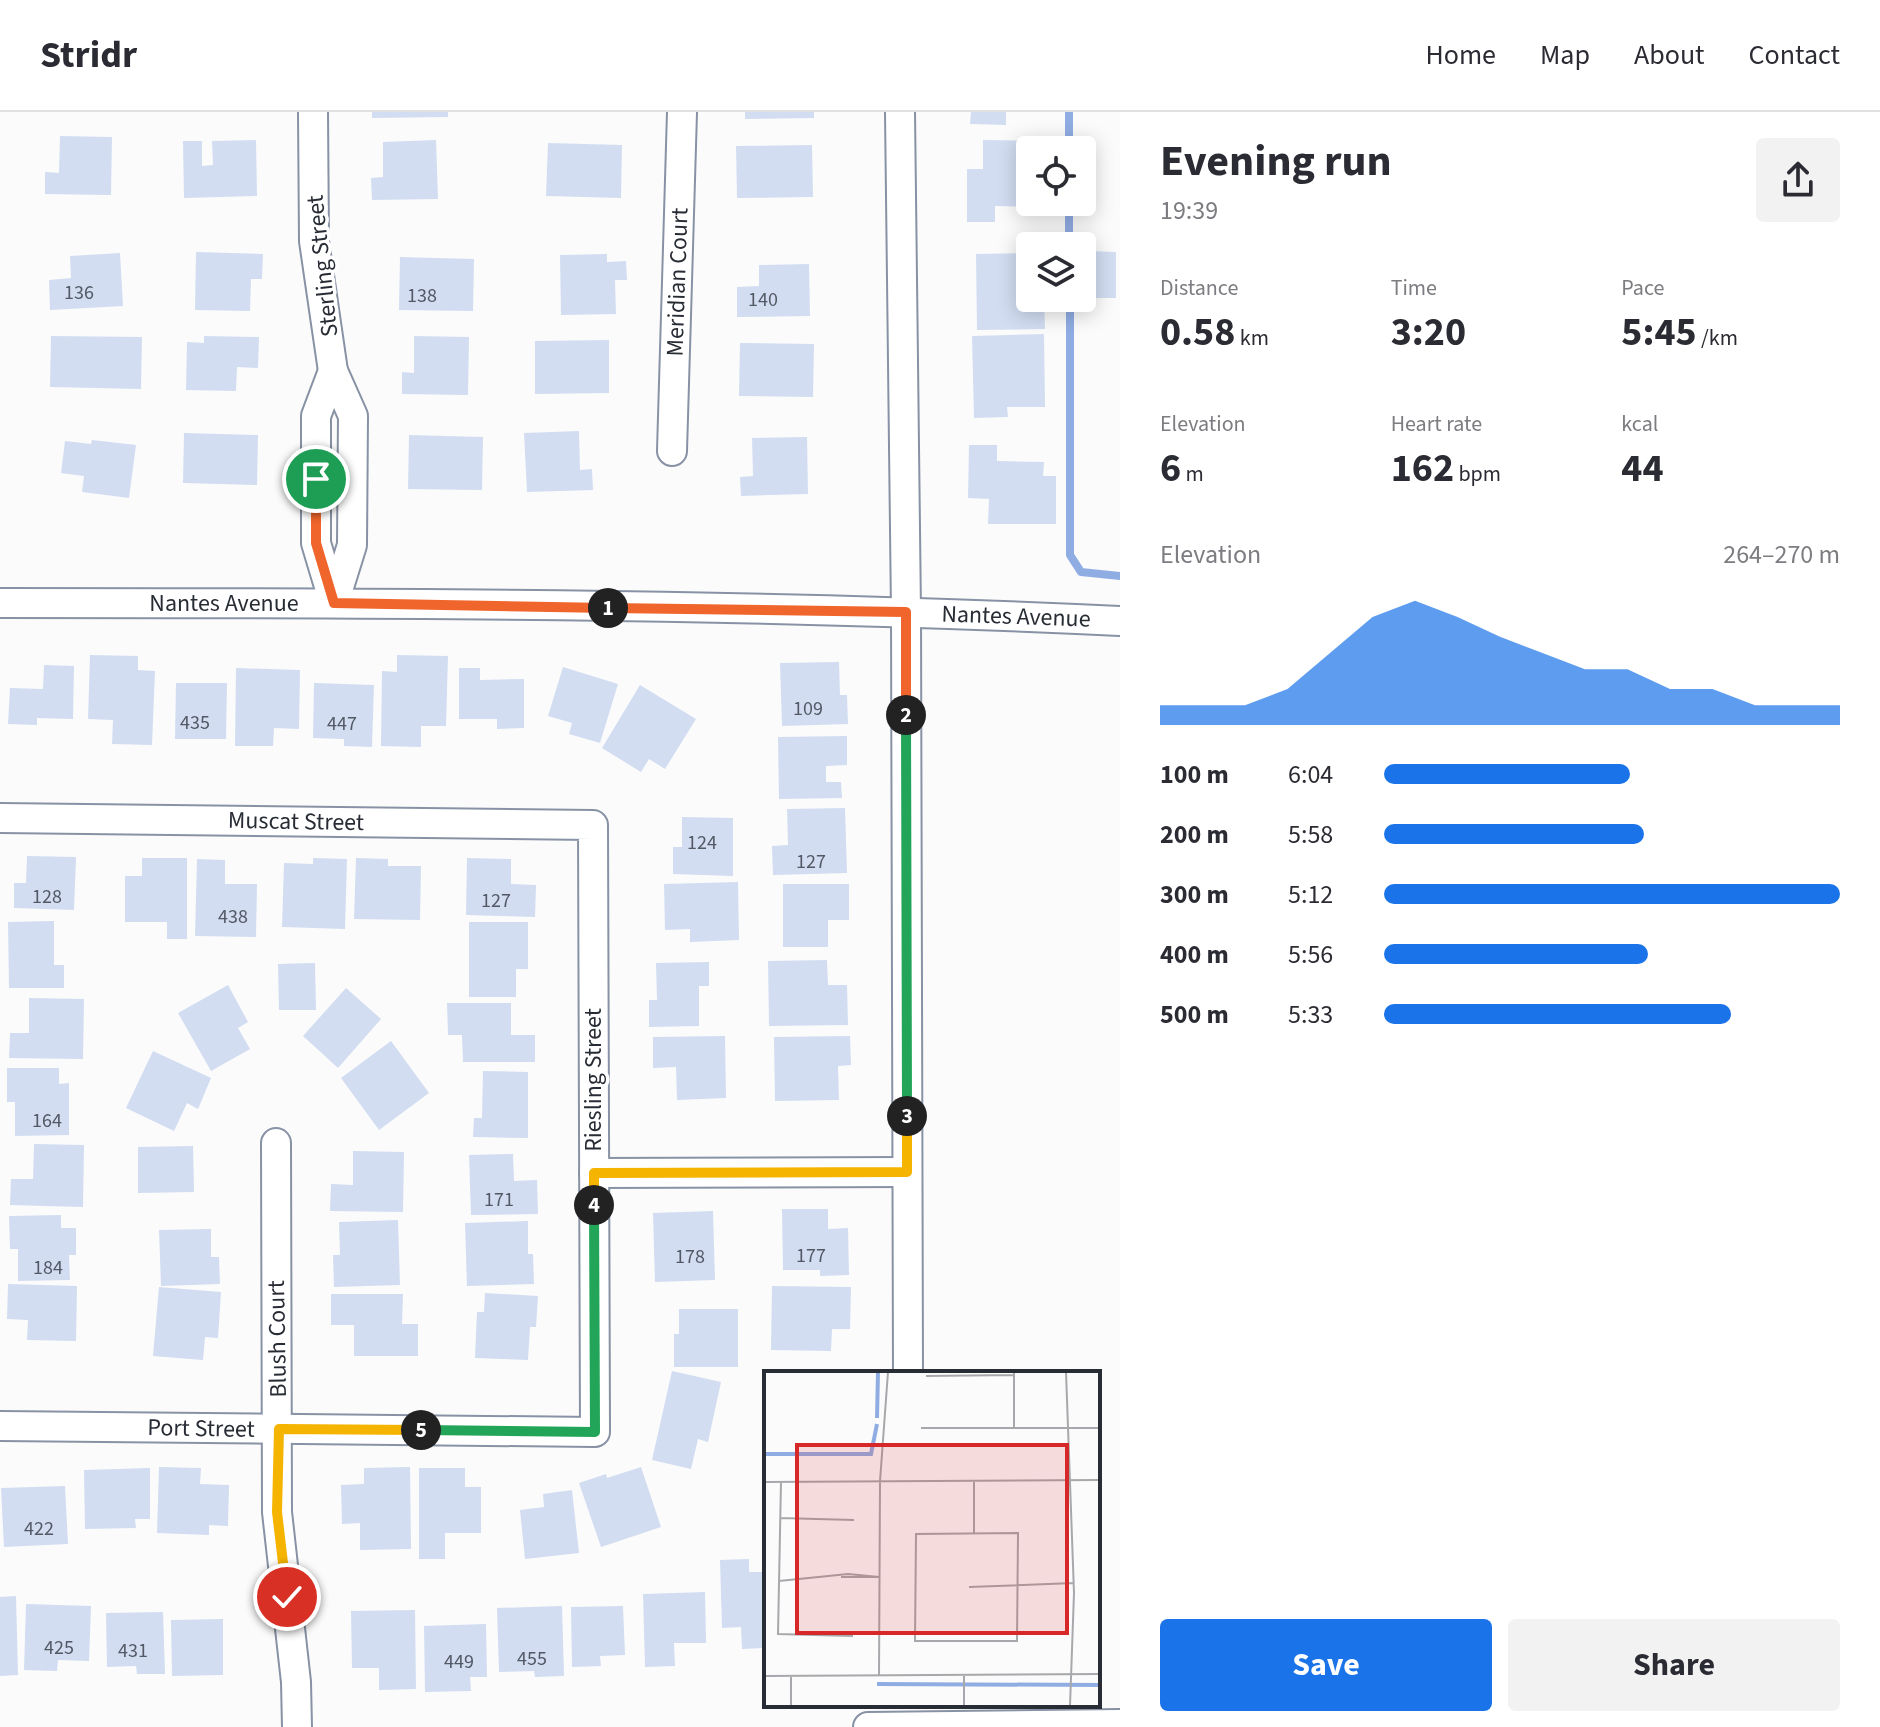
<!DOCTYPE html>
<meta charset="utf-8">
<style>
:root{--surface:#fff;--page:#f2f2f3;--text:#2b2b33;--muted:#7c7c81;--line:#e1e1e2;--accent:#1a73e8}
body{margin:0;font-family:"Source Sans 3",sans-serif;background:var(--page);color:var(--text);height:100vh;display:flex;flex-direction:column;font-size:30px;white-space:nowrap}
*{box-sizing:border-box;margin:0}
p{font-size:26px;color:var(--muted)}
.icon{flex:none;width:44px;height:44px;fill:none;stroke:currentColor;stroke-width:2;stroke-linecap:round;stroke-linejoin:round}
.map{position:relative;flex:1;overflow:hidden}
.drawer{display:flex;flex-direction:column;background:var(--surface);width:760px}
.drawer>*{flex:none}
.tools{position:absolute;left:1016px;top:24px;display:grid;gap:16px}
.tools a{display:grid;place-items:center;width:80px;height:80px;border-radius:8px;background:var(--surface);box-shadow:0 4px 20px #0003;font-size:40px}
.pin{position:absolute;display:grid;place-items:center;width:68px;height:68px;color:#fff;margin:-34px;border:4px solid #fff;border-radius:50%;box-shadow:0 2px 8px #0007}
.km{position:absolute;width:40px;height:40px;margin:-20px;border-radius:50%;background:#222;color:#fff;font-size:22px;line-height:40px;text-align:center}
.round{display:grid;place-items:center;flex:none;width:84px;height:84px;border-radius:8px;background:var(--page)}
.headline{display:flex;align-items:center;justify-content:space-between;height:136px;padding:0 40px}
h1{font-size:44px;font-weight:700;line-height:60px}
.metrics{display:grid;grid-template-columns:repeat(3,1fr);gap:12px;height:136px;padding:8px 40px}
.metrics div{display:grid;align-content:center}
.metrics b{font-size:40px;font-weight:700}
.metrics small{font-size:22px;font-weight:400}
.metrics p{font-size:22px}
.chart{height:224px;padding:16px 40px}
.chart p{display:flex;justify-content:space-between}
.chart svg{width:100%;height:144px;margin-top:8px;fill:var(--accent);opacity:.7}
.cta{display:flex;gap:16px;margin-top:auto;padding:16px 40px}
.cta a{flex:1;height:92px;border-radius:8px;background:var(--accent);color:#fff;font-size:32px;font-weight:700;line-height:92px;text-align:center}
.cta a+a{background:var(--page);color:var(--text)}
ul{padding:0 40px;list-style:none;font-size:26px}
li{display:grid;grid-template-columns:128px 96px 1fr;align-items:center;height:60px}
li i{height:20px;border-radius:10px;background:var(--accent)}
header{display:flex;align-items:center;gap:48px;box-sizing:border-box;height:112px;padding:0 40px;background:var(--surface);border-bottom:2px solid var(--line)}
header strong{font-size:38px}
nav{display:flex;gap:44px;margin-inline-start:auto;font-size:28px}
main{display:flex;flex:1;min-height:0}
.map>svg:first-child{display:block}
</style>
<header>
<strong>Stridr</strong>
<nav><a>Home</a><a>Map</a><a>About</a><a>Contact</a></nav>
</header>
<main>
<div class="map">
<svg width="1120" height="1615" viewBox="0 0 1120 1615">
<rect width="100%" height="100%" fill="#fbfbfb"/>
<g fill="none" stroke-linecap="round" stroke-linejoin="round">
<g stroke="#90ade3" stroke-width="8">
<path d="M1069,0V38"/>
<path d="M1069,90V134"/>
<path d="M1070,186V443L1081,460L1120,464"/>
</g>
</g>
<g fill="#d2ddf2">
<path d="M372,0H448V5L372,6Z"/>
<path d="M745,0H814V6L745,7Z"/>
<path d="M971,0H1006V13L970,12Z"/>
<path d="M60,24L112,25L111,83L45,82V60L59,61Z"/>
<path d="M256,28L257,84L184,86L183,29H202V54L213,53L212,29Z"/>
<path d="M436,28L438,87L372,88L371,66L383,65V30Z"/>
<path d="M983,28L1044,29V38H1030V90H1044V95L995,94V110H967V57H983Z"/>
<path d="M548,31L622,33L621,86L546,84Z"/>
<path d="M812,33L813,85L737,86L736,34Z"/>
<path d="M1089,139L1116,140V186H1088Z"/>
<path d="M196,140L263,142L262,167H251L250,199L195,198Z"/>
<path d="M120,141L123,194L50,198L49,168L71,166L70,144Z"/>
<path d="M1030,141V186H1044L1045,217L977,218L976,142Z"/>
<path d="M607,142V150L626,149L627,168H615L616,202L561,203L560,143Z"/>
<path d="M400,145L474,147L473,199L399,198Z"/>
<path d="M809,152L810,204L737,205V175L759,174V153Z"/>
<path d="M1044,222L1045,295H1007L1008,305L974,306L972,224Z"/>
<path d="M51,224L142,225L141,277L50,275Z"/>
<path d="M204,224L259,225L258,256L237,255L236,279L186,278L187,230L204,231Z"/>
<path d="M414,224L469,225L468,283L402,282V260L414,261Z"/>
<path d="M609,228V281L535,282V229Z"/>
<path d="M740,231L814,232L813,285L739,284Z"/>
<path d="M579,319L580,358L592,357L593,378L527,380L524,321Z"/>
<path d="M184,321L258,323L257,373L183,371Z"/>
<path d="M409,323L483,325L482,378L408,377Z"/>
<path d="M807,325L808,382L741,384L740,365L753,364L752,326Z"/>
<path d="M92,328L136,333L129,386L82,380L84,364L61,361L65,329L91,332Z"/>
<path d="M969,333H997V349L1044,350L1043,364H1056V412H988L989,387L968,386Z"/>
<path d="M90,543L138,544V558L155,559L152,633L112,632L113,608L88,607Z"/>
<path d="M397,543L448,544L446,614H421V635L381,634L382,559L397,560Z"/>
<path d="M839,550L840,583H847L848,612L782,614L780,551Z"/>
<path d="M44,553L74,554L73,607L37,606V613L8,612L10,576L43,577Z"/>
<path d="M563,555L618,572L600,631L569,622L572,611L548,604Z"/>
<path d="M236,556L300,558L299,617L274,616L273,634H235Z"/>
<path d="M459,556H480V568L524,567V616L497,617V607H459Z"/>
<path d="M176,571H227L226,627H175Z"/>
<path d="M314,571L374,573L372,635L344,634V627L313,626Z"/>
<path d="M640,573L696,607L665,657L649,647L641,660L602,636Z"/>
<path d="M847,624V653L826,654V670H841L842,686L779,687L778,625Z"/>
<path d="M845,696L847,761L773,763L772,734L788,733L787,697Z"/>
<path d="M682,705L733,706V764L673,762V735H682Z"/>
<path d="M27,744L76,745L74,798L14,796V771H26Z"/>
<path d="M142,746H187V827H167V810H125V764H142Z"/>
<path d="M313,746L347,747L345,817L282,815L284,751L313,752Z"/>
<path d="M356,746L388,747V754H421L420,808L354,807Z"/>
<path d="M467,746L511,747V772L536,773L535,805L466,803Z"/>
<path d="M197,747L225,748V772H257L256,825L195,824Z"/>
<path d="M738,770L739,828L690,830V817L665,818L664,772Z"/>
<path d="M783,772H849V808H828V835H783Z"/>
<path d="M54,809V853H64V876H9L8,810Z"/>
<path d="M469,810H528V857H516V885H469Z"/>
<path d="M827,848L828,873H847L848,913L769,914L768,849Z"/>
<path d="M709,850V874H699V914L649,915V888H657L656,851Z"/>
<path d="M315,851L316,898H279L278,852Z"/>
<path d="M228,873L248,910L238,916L250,937L211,959L178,901Z"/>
<path d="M346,876L381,907L338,956L303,924Z"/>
<path d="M29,886L84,887L83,947L9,946L10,921H29Z"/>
<path d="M447,891H511V923H535V950H463L462,923H448Z"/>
<path d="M725,924L726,986L677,988L676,955L653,956V925Z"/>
<path d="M850,924L851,953L838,954L839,988L775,989L774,925Z"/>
<path d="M391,929L429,981L379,1018L341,966Z"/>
<path d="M153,939L211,966L198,997L187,991L174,1019L126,996Z"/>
<path d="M7,956H59V972L69,971V1023L15,1024V990H7Z"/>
<path d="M483,959L528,960V1026L473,1025L474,1006H482Z"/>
<path d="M34,1032L84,1033L83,1095L10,1093L11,1067H33Z"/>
<path d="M193,1034L194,1080L138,1081V1035Z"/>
<path d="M353,1039L404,1040L403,1100L330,1099L331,1072L353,1073Z"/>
<path d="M513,1042L514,1069L537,1068L538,1102L471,1103L469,1043Z"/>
<path d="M782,1097H828V1117L848,1116L849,1163L820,1164V1158H783Z"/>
<path d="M713,1099L715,1168L655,1170L653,1101Z"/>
<path d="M61,1103V1116H76V1143H69L70,1168L18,1169V1137H10L9,1104Z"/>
<path d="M398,1108L400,1173L334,1175L333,1143H340L339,1110Z"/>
<path d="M528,1109V1142H533L534,1172L467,1174L465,1111Z"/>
<path d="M211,1117V1145H219L220,1172L161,1174L159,1118Z"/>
<path d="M8,1172L77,1174L76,1229L27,1228L28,1208L7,1207Z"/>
<path d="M772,1174L851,1175L850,1217H832L831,1239L771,1238Z"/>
<path d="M159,1175L221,1180L218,1226L205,1225L203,1248L153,1244Z"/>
<path d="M485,1181L538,1184L536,1215H530L528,1248L475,1246L477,1200H484Z"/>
<path d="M331,1182H403L402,1212H418V1244H354V1213H331Z"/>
<path d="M679,1197H738V1255H674V1222H679Z"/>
<path d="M672,1259L721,1270L708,1330L698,1327L691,1357L652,1348Z"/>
<path d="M159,1355L201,1356L200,1372L229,1373L228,1414L209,1413V1423L157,1421Z"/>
<path d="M410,1355L411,1437L360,1438V1411L342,1412L341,1373L364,1372V1356Z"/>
<path d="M641,1355L661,1415L601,1435L579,1371L606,1362L607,1366Z"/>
<path d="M150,1356V1407H135L136,1416L85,1417L84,1358Z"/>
<path d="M419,1356H465V1375H481V1421H445V1447H419Z"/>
<path d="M65,1374L68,1432L4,1435L1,1376Z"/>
<path d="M572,1378L579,1441L525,1447L520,1398L544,1395L543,1382Z"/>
<rect x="762" y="1389" width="4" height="25"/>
<path d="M749,1447V1460H766V1536L742,1537L741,1515L722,1516L720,1448Z"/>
<path d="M705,1480L706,1531H674L675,1554L645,1555L643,1482Z"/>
<path d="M16,1484L18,1563L0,1564V1485Z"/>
<path d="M26,1492L91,1494L89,1549L58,1548L57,1559L24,1558Z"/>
<path d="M562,1494L564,1564L535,1565L534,1559L499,1560L497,1496Z"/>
<path d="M623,1494L625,1543L600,1544L601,1554L572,1555L571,1495Z"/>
<path d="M415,1498L416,1577L379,1578V1556H352L351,1499Z"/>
<path d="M163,1500L165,1562H137L136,1554L107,1555L106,1501Z"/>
<path d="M223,1507V1563L172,1564L171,1508Z"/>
<path d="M486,1512L487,1565H470L471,1579L425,1580L424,1514Z"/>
</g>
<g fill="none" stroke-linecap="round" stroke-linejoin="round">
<g stroke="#8892a5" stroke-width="32">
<g id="minor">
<path d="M313,0L314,129L333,259L353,304L352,433L334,491"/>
<path d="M900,0L906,500L908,1261"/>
<path d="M333,259L316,304V431L334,491"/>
<path d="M672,339L682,0"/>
<path d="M0,491C373,491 747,491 1120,509"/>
<path d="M0,706L593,713L595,1320L0,1314"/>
<path d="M276,1031L277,1400L296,1570L297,1615"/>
<path d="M594,1061L907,1060"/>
<path d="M868,1615L1120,1612"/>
</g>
</g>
<use href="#minor" stroke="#fff" stroke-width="28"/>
</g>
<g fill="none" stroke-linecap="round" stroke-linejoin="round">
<g stroke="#fff" stroke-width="16">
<path id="split-1" d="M316,367V431L334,491L608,496"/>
</g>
<g stroke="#fff" stroke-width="16">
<path id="split-2" d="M608,496L906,500V603"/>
</g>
<g stroke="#fff" stroke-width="16">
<path id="split-3" d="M906,603L907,1004"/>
</g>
<g stroke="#fff" stroke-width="16">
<path id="split-4" d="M594,1093V1061L907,1060V1004"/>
</g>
<g stroke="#fff" stroke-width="16">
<path id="split-5" d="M421,1318L595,1320L594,1093"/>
</g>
<g stroke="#fff" stroke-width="16">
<path id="split-6" d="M287,1485L277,1400L279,1317L421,1318"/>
</g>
<use href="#split-1" stroke="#f0652b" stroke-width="10"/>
<use href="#split-2" stroke="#f0652b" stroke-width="10"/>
<use href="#split-3" stroke="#22a559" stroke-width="10"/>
<use href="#split-4" stroke="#f5b400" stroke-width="10"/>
<use href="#split-5" stroke="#22a559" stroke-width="10"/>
<use href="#split-6" stroke="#f5b400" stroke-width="10"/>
</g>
<g text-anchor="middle" stroke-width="7" stroke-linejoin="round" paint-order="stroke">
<g font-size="20" fill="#525864">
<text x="79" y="187">136</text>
<text x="422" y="190">138</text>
<text x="763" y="194">140</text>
<text x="808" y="603">109</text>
<text x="195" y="617">435</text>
<text x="342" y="618">447</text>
<text x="702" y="737">124</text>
<text x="811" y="756">127</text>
<text x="47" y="791">128</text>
<text x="496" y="795">127</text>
<text x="233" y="811">438</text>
<text x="47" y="1015">164</text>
<text x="499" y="1094">171</text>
<text x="811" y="1150">177</text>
<text x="690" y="1151">178</text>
<text x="48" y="1162">184</text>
<text x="39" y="1423">422</text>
<text x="59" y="1542">425</text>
<text x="133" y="1545">431</text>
<text x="532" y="1553">455</text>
<text x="459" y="1556">449</text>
</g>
<g font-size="24" fill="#282c34" stroke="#fff">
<text transform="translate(322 154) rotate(-96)" y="8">Sterling Street</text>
<text transform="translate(677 170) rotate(-88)" y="8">Meridian Court</text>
<text x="224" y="499">Nantes Avenue</text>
<text transform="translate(1016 504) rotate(2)" y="8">Nantes Avenue</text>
<text transform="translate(296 709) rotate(1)" y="8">Muscat Street</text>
<text transform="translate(593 968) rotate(-90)" y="8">Riesling Street</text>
<text transform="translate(277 1227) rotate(-91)" y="8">Blush Court</text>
<text transform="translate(201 1316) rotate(1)" y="8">Port Street</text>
</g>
</g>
<g transform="translate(764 1259)">
<rect width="336" height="336" fill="#fbfbfb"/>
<path fill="none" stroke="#90ade3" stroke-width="4" d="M113,47L114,1M0,83H107L113,53M113,313L336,314"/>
<path fill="none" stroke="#a7a8ab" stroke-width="2" d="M250,1V57M302,1L310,222L306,335M162,5L250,4M157,57H336M210,110V162M0,111L336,109M17,111L14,263L89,265M16,147L90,149M254,162L253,270H151L152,163ZM77,206H114M15,210L84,203L115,206M205,216L310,212M0,305L336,303M27,305V335M115,305L116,110L124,1M200,335V304"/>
<path fill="#d62828" fill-opacity="0.15" stroke="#d62828" stroke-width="4" d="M33,74H303V262H33Z"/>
<rect width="336" height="336" fill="none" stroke="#282c34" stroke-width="4"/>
</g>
</svg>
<div class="tools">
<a><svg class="icon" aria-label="locate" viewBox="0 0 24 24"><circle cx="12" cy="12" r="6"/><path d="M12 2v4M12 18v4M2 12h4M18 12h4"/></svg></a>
<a><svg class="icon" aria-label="layers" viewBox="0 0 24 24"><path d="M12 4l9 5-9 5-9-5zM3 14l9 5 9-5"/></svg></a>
</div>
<div class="pin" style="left:316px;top:367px;background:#1e9e55"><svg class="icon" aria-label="arrive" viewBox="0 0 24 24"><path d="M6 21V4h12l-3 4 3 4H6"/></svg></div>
<div class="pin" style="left:287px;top:1485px;background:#d93025"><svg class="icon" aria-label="check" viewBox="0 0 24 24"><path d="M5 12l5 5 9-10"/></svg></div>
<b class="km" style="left:608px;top:496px">1</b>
<b class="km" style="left:906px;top:603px">2</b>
<b class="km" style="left:907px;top:1004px">3</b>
<b class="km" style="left:594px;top:1093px">4</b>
<b class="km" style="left:421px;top:1318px">5</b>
</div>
<section class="drawer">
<div class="headline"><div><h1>Evening run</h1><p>19:39</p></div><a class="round"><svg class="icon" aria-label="share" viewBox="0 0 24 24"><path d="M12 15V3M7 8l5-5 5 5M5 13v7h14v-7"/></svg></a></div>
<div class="metrics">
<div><p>Distance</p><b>0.58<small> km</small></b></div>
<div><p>Time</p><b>3:20</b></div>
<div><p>Pace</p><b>5:45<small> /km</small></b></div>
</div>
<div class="metrics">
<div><p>Elevation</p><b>6<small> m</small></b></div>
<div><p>Heart rate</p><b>162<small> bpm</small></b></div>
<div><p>kcal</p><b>44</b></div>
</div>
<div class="chart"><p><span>Elevation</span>264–270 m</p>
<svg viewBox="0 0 160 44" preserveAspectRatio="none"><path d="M0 44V38L10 38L20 38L30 33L40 22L50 11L60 6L70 11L80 17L90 22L100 27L110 27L120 33L130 33L140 38L150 38L160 38V44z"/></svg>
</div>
<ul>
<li><b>100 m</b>6:04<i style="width:54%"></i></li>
<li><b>200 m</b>5:58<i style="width:57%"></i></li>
<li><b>300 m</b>5:12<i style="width:100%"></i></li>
<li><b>400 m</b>5:56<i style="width:58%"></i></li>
<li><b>500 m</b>5:33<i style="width:76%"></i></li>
</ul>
<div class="cta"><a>Save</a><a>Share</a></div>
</section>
</main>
